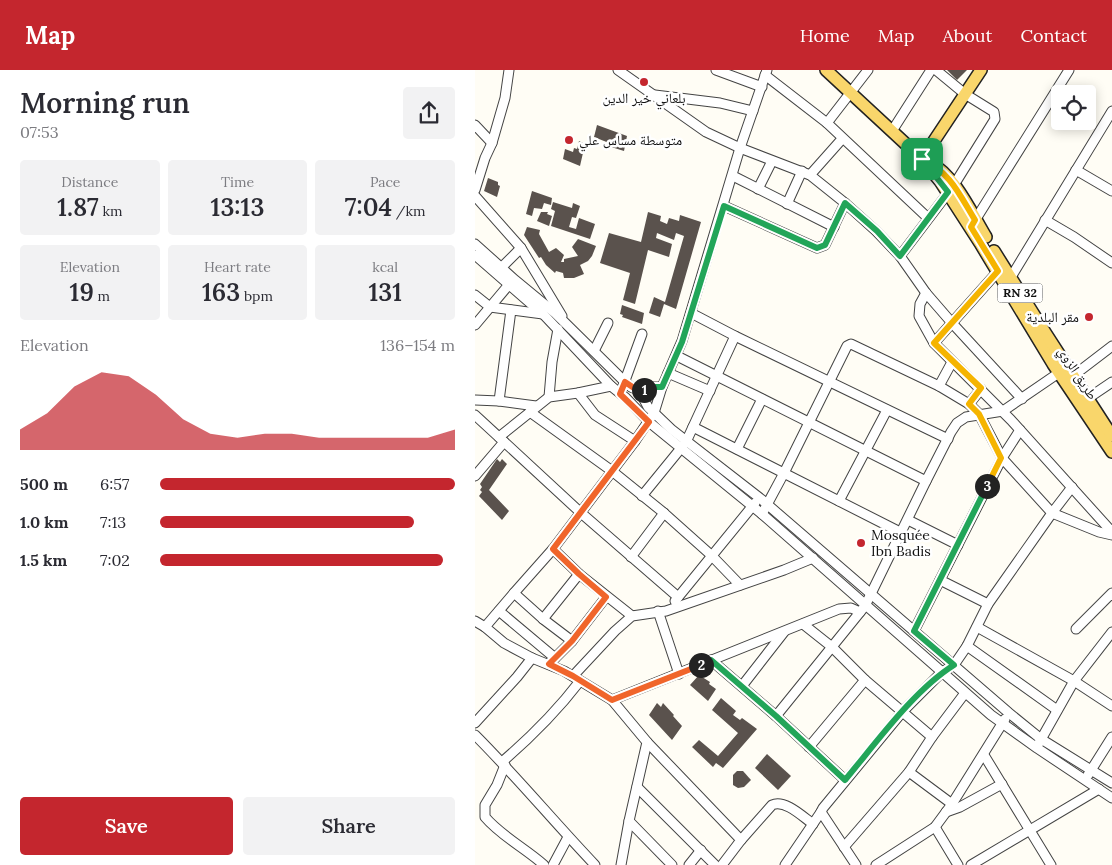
<!DOCTYPE html>
<meta charset="utf-8">
<style>
:root{--surface:#fff;--page:#f2f2f3;--text:#2b2b33;--muted:#7c7c81;--accent:#c4262e}
body{margin:0;font-family:Lora,"Noto Naskh Arabic",serif;background:var(--page);color:var(--text);height:100vh;display:flex;flex-direction:column;font-size:19px;white-space:nowrap}
*{box-sizing:border-box;margin:0}
p{font-size:16px;color:var(--muted)}
.icon{flex:none;width:28px;height:28px;fill:none;stroke:currentColor;stroke-width:2;stroke-linecap:round;stroke-linejoin:round}
.map{position:relative;flex:1;overflow:hidden}
.drawer{display:flex;flex-direction:column;background:var(--surface);width:475px}
.drawer>*{flex:none}
.controls{position:absolute;left:576px;top:15px;display:grid;gap:10px}
.controls a{display:grid;place-items:center;width:45px;height:45px;border-radius:5px;background:var(--surface);box-shadow:0 2px 12px #0003;font-size:25px}
.pin{position:absolute;display:grid;place-items:center;width:42px;height:42px;color:#fff;margin:-21px;border-radius:10px;box-shadow:0 2px 8px #0006}
.km{position:absolute;width:25px;height:25px;margin:-12px;border-radius:50%;background:#222;color:#fff;font-size:14px;line-height:25px;text-align:center}
.round{display:grid;place-items:center;flex:none;width:52px;height:52px;border-radius:5px;background:var(--page)}
.head{display:flex;align-items:center;justify-content:space-between;height:85px;padding:0 20px}
h1{font-size:28px;font-weight:600;line-height:38px}
.figures{display:grid;grid-template-columns:repeat(3,1fr);gap:8px;height:85px;padding:5px 20px}
.figures div{display:grid;align-content:center;border-radius:5px;background:var(--page);text-align:center}
.figures b{font-size:25px;font-weight:600}
.figures small{font-size:14px;font-weight:400}
.figures p{font-size:14px}
.chart{height:140px;padding:10px 20px}
.chart p{display:flex;justify-content:space-between}
.chart svg{width:100%;height:90px;margin-top:5px;fill:var(--accent);opacity:.7}
.button{display:flex;gap:10px;margin-top:auto;padding:10px 20px}
.button a{flex:1;height:58px;border-radius:5px;background:var(--accent);color:#fff;font-size:20px;font-weight:600;line-height:58px;text-align:center}
.button a+a{background:var(--page);color:var(--text)}
ul{padding:0 20px;list-style:none;font-size:16px}
li{display:grid;grid-template-columns:80px 60px 1fr;align-items:center;height:38px}
li i{height:12px;border-radius:6px;background:var(--accent)}
header{display:flex;align-items:center;gap:30px;box-sizing:border-box;height:70px;padding:0 25px;background:var(--accent);color:#fff}
header strong{font-size:24px}
nav{display:flex;gap:28px;margin-inline-start:auto;font-size:18px}
main{display:flex;flex:1;min-height:0}
.map>svg:first-child{display:block}
</style>
<header>
<strong>Map</strong>
<nav><a>Home</a><a>Map</a><a>About</a><a>Contact</a></nav>
</header>
<main>
<section class="drawer">
<div class="head"><div><h1>Morning run</h1><p>07:53</p></div><a class="round"><svg class="icon" aria-label="share" viewBox="0 0 24 24"><path d="M12 15V3M7 8l5-5 5 5M5 13v7h14v-7"/></svg></a></div>
<div class="figures">
<div><p>Distance</p><b>1.87<small> km</small></b></div>
<div><p>Time</p><b>13:13</b></div>
<div><p>Pace</p><b>7:04<small> /km</small></b></div>
</div>
<div class="figures">
<div><p>Elevation</p><b>19<small> m</small></b></div>
<div><p>Heart rate</p><b>163<small> bpm</small></b></div>
<div><p>kcal</p><b>131</b></div>
</div>
<div class="chart"><p><span>Elevation</span>136–154 m</p>
<svg viewBox="0 0 160 44" preserveAspectRatio="none"><path d="M0 44V34L10 26L20 13L30 6L40 8L50 17L60 29L70 36L80 38L90 36L100 36L110 38L120 38L130 38L140 38L150 38L160 34V44z"/></svg>
</div>
<ul>
<li><b>500 m</b>6:57<i style="width:100%"></i></li>
<li><b>1.0 km</b>7:13<i style="width:86%"></i></li>
<li><b>1.5 km</b>7:02<i style="width:96%"></i></li>
</ul>
<div class="button"><a>Save</a><a>Share</a></div>
</section>
<div class="map">
<svg width="637" height="795" viewBox="0 0 637 795">
<rect width="100%" height="100%" fill="#fffdf5"/>
<g fill="#5a524d">
<path d="M472,0H492L482,10Z"/>
<path d="M122,55L152,66L149,81L133,76L134,73L119,67Z"/>
<path d="M104,71L110,74L105,96L88,89L90,79L98,82L99,78L102,79Z"/>
<path d="M13,108L23,112V115L25,116L22,127L9,121Z"/>
<path d="M57,121L77,128L76,135L69,133L67,139L59,138L57,146L51,144Z"/>
<path d="M78,132L97,138L98,133L105,136L101,148L97,147L94,157L101,159L104,148L120,154L115,169L76,156L80,141L76,139Z"/>
<path d="M66,142H73L72,144L77,146L74,156L62,151Z"/>
<path d="M173,142L186,146L185,151L192,154L194,148L204,151L205,145L226,152L201,239L189,234L185,247L174,243L179,227L190,232L209,166L201,163L199,170L182,163L181,168L197,174L194,187L173,180L160,234L148,230L155,203L125,193L134,163L166,172Z"/>
<path d="M52,157L65,160L64,164L74,182L81,178L89,185L86,192H89V189L103,186L97,177L103,169L121,176L117,186L113,191L105,195L109,204L99,208H89L88,203L81,201L80,203L71,195L66,187L64,188L49,165Z"/>
<path d="M147,235L169,243L167,254L147,247L148,245L145,244Z"/>
<path d="M22,389L25,392L27,389L32,394L14,420L34,441L27,450L4,426L7,422L5,420L7,417L5,414Z"/>
<path d="M224,605L235,612L234,614L241,619L233,631L215,615Z"/>
<path d="M246,628L261,641L258,645L265,650L267,648L282,659L248,698L241,693L238,697L217,677L224,670L243,686L263,663L237,640Z"/>
<path d="M182,633L186,637L188,633L199,645L198,646L207,656L197,670L174,645Z"/>
<path d="M292,684L316,706L303,720L280,698Z"/>
<path d="M262,701H268L276,710L269,717L263,718L258,715V705Z"/>
</g>
<g fill="none" stroke-linecap="round" stroke-linejoin="round">
<g stroke="#444" stroke-width="11">
<g id="minor">
<path d="M143,0L231,62L265,78L335,105L370,133L401,161L425,186L451,223L477,253L547,329"/>
<path d="M241,0L287,17"/>
<path d="M290,5L352,53L453,148"/>
<path d="M180,25L245,33L278,41"/>
<path d="M352,53L393,0"/>
<path d="M0,55L17,73"/>
<path d="M417,61L456,0"/>
<path d="M601,100L637,121"/>
<path d="M335,105L367,69"/>
<path d="M258,106L359,157"/>
<path d="M283,119L297,91"/>
<path d="M0,120L10,88L17,73L30,28L34,0"/>
<path d="M0,126L46,178L87,246"/>
<path d="M312,134L327,101"/>
<path d="M249,136L342,178L350,175L370,133"/>
<path d="M570,150L599,167L637,193"/>
<path d="M499,152L594,0"/>
<path d="M0,174L40,210L80,243L150,312L156,317L164,320L173,337L196,359L286,429L534,643L566,669L637,713"/>
<path d="M0,185L69,245L136,316L151,328L174,352L287,444L516,645L562,678L637,728"/>
<path d="M425,186L479,115L520,49L519,42L490,24L461,0"/>
<path d="M23,201L46,178"/>
<path d="M533,212L637,41"/>
<path d="M451,223L445,234L444,246L459,273L536,350L637,462"/>
<path d="M0,225L15,237L68,244"/>
<path d="M216,243L260,266L473,369"/>
<path d="M0,255L37,211"/>
<path d="M459,273L525,199"/>
<path d="M119,281L133,253"/>
<path d="M202,286L451,411"/>
<path d="M193,303L235,321"/>
<path d="M594,309L637,276"/>
<path d="M148,316L167,264"/>
<path d="M464,316L477,292"/>
<path d="M165,322L175,317H187"/>
<path d="M103,323L120,345L160,371"/>
<path d="M74,327L77,292L83,259"/>
<path d="M0,330L24,331L61,336"/>
<path d="M24,331L36,240"/>
<path d="M609,331L637,312"/>
<path d="M494,334L506,319"/>
<path d="M55,342L137,401L189,443L236,485L265,515"/>
<path d="M0,345L105,442L203,527"/>
<path d="M218,357L427,463"/>
<path d="M24,367L74,327L103,323L136,316"/>
<path d="M262,379L287,329"/>
<path d="M0,406L29,372"/>
<path d="M597,417L577,443L624,462L637,465"/>
<path d="M167,426L211,372L260,266"/>
<path d="M364,431L412,340"/>
<path d="M287,444L309,403L370,280L372,276L376,274L464,316L494,334L504,344L527,388L577,443L513,534L492,576L479,595L467,602L428,641L348,738L346,742L381,795"/>
<path d="M433,450L483,475"/>
<path d="M78,479L104,504L157,546"/>
<path d="M156,487L189,443"/>
<path d="M465,510L513,534"/>
<path d="M39,523L10,557L29,573L57,588L89,601L137,630L364,539L376,538L385,542"/>
<path d="M200,531L280,433"/>
<path d="M24,541L80,588"/>
<path d="M183,541L204,604"/>
<path d="M68,549L104,504"/>
<path d="M0,551L10,557"/>
<path d="M328,554L357,577L390,610L457,667"/>
<path d="M502,557L599,611L637,636"/>
<path d="M601,559L637,523"/>
<path d="M439,561L527,388L545,360"/>
<path d="M97,571L68,549L39,523L78,479L160,371L179,343L187,317L207,271L265,78L292,0"/>
<path d="M492,576L582,640"/>
<path d="M236,590L301,646L370,710"/>
<path d="M74,594L97,571L131,527"/>
<path d="M98,606L140,561L157,546L191,541L309,500L338,488"/>
<path d="M267,616L309,562"/>
<path d="M137,630L172,672L154,751L146,795"/>
<path d="M301,646L390,536L451,411L476,362L482,353L491,347L528,341L588,300"/>
<path d="M0,653L42,607L57,588"/>
<path d="M0,665C42,707 79,752 120,795"/>
<path d="M172,672L266,770L247,795"/>
<path d="M564,673L599,611L637,562"/>
<path d="M334,677L390,610"/>
<path d="M509,685L576,795"/>
<path d="M27,692C56,667 82,641 105,611"/>
<path d="M30,695L22,715L10,735V747C26,766 50,778 69,795"/>
<path d="M434,702L477,734"/>
<path d="M613,705L637,667"/>
<path d="M162,717L240,795"/>
<path d="M471,742L485,737L527,714"/>
<path d="M154,751L197,795"/>
<path d="M460,757L483,795"/>
<path d="M266,770L297,735C310,729 328,747 338,754"/>
<path d="M369,777L434,702L457,667L490,623"/>
<path d="M78,795L93,767"/>
<path d="M214,795L226,780"/>
<path d="M310,795L346,742"/>
<path d="M401,795L460,757L477,734L530,649"/>
<path d="M496,795L624,719"/>
</g>
</g>
<g stroke="#222" stroke-width="14">
<g id="major">
<path d="M351,0L447,89L465,111L505,173L578,294L637,382"/>
<path d="M447,89L506,0"/>
<path d="M455,93C479,104 497,144 511,167"/>
<path d="M519,181L571,264L637,366"/>
</g>
</g>
<use href="#minor" stroke="#fff" stroke-width="9"/>
<use href="#major" stroke="#f9d66b" stroke-width="11"/>
</g>
<g fill="none" stroke-linecap="round" stroke-linejoin="round">
<g stroke="#fff" stroke-width="10">
<path id="split-1" d="M169,320L176,317H187L207,272L249,136L342,178L350,175L370,133L402,161L425,186L473,122L447,89"/>
</g>
<g stroke="#fff" stroke-width="10">
<path id="split-2" d="M169,320L165,322L150,312L145,324L174,352L78,479L104,504L131,527L97,571L74,594L98,606L137,630L226,595"/>
</g>
<g stroke="#fff" stroke-width="10">
<path id="split-3" d="M226,595L236,590L301,646L370,710C401,673 439,620 479,595L439,561L512,416"/>
</g>
<g stroke="#fff" stroke-width="10">
<path id="split-4" d="M447,89C476,103 484,124 500,150L496,157L523,201L459,273L506,318L494,334L504,344L526,388L512,416"/>
</g>
<use href="#split-1" stroke="#22a559" stroke-width="6"/>
<use href="#split-2" stroke="#f0652b" stroke-width="6"/>
<use href="#split-3" stroke="#22a559" stroke-width="6"/>
<use href="#split-4" stroke="#f5b400" stroke-width="6"/>
</g>
<g fill="#c4262e" stroke="#fff" stroke-width="2">
<circle cx="169" cy="12" r="5"/>
<circle cx="94" cy="70" r="5"/>
<circle cx="614" cy="247" r="5"/>
<circle cx="386" cy="473" r="5"/>
</g>
<g text-anchor="middle" stroke-width="5" stroke-linejoin="round" paint-order="stroke">
<rect fill="#fff" stroke="#585858" stroke-width="1" x="522.5" y="213.5" width="45" height="19" rx="4"/>
<g font-size="12" font-weight="bold" fill="#111">
<text x="545" y="227">RN 32</text>
</g>
<g font-size="14" fill="#111" stroke="#fff" text-anchor="start">
<text x="169" y="33" text-anchor="middle">بلعاني خير الدين</text>
<text x="104" y="75">متوسطة مساس علي</text>
<text x="604" y="252" text-anchor="end">مقر البلدية</text>
<text x="396" y="470">Mosquée<tspan x="396" dy="16">Ibn Badis</tspan></text>
</g>
<g font-size="14" fill="#111" stroke="#fff">
<text transform="translate(603 303) rotate(57)" y="5">طريق الزوي</text>
</g>
</g>
</svg>
<div class="controls">
<a><svg class="icon" aria-label="locate" viewBox="0 0 24 24"><circle cx="12" cy="12" r="6"/><path d="M12 2v4M12 18v4M2 12h4M18 12h4"/></svg></a>
</div>
<div class="pin" style="left:447px;top:89px;background:#1e9e55"><svg class="icon" aria-label="arrive" viewBox="0 0 24 24"><path d="M6 21V4h12l-3 4 3 4H6"/></svg></div>
<b class="km" style="left:169px;top:320px">1</b>
<b class="km" style="left:226px;top:595px">2</b>
<b class="km" style="left:512px;top:416px">3</b>
</div>
</main>
